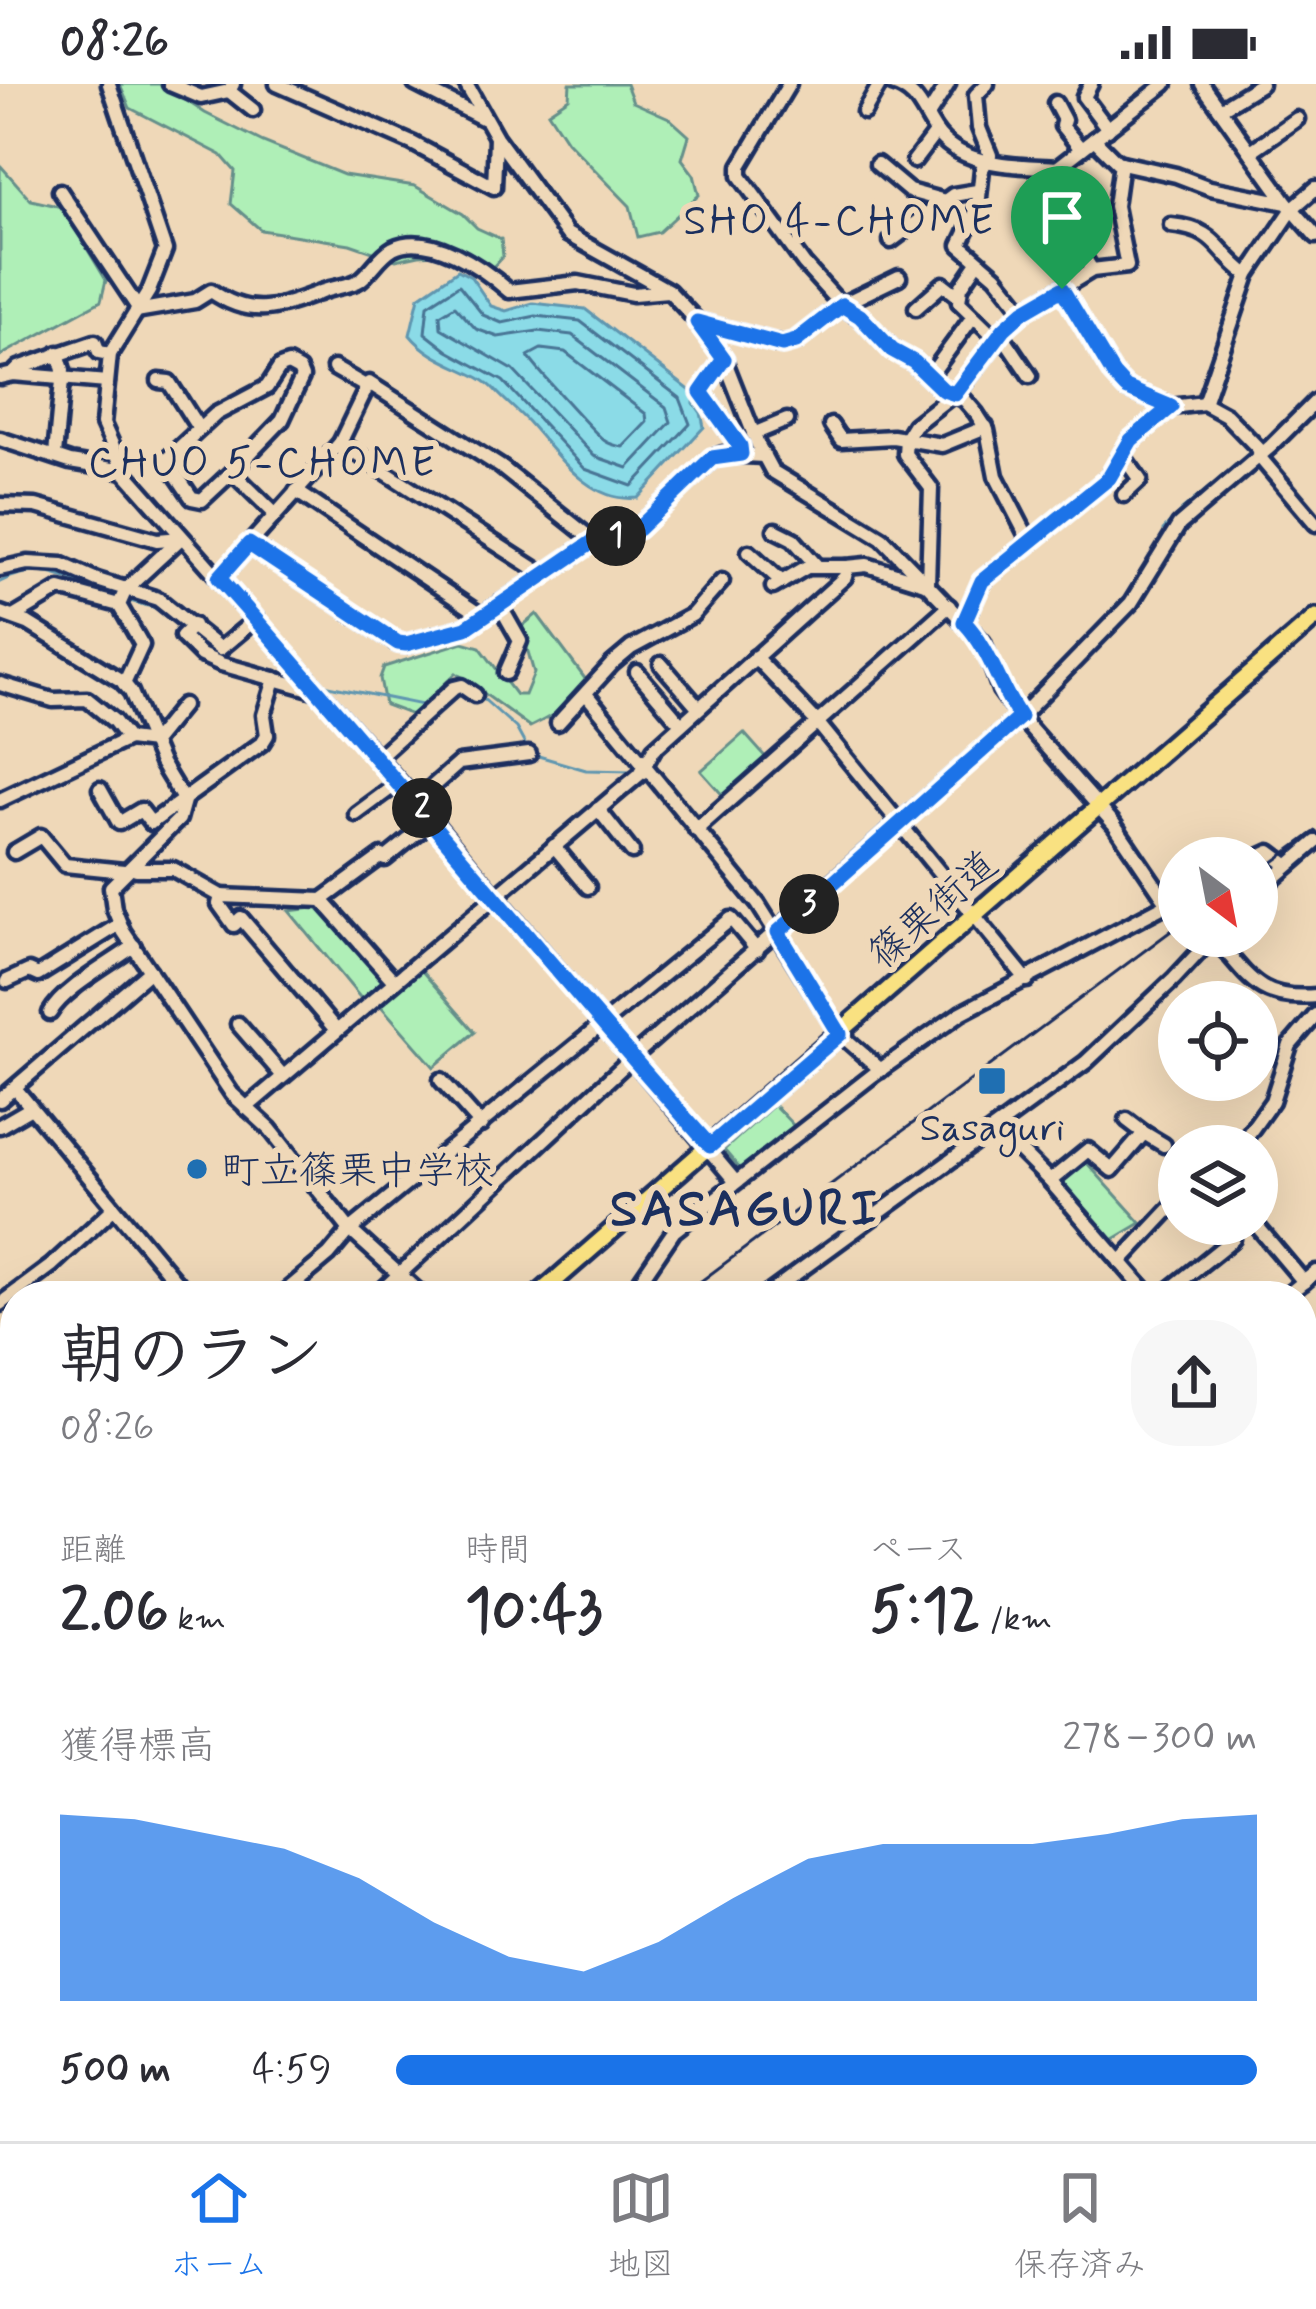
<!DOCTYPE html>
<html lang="ja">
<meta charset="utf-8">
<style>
:root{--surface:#fff;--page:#f7f7f7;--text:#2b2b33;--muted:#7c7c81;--line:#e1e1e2;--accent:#1a73e8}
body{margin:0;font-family:Mynerve,"Klee One",sans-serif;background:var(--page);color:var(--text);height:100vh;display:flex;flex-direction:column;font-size:45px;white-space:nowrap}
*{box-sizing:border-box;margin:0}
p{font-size:39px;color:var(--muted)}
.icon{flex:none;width:66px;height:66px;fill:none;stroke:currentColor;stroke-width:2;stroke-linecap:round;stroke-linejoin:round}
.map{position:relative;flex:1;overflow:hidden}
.panel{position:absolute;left:0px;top:1197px;width:1317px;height:861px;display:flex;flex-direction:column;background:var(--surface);border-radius:48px 48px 0 0;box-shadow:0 12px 48px #0002}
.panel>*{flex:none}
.needle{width:78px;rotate:148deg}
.tools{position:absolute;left:1158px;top:753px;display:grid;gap:24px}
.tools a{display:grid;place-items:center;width:120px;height:120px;border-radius:50%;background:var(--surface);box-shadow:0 12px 48px #0002;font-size:60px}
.pin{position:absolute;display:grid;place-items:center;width:102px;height:102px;color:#fff;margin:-123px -51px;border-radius:50% 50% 50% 0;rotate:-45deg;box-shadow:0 0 12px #0007}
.pin .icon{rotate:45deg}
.km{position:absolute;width:60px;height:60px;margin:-30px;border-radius:50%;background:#222;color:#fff;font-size:33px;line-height:60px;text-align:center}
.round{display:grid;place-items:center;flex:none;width:126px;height:126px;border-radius:48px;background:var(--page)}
.overview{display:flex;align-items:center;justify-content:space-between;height:204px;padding:0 60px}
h1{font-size:66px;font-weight:700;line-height:90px}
.metrics{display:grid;grid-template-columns:repeat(3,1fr);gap:18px;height:204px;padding:12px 60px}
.metrics div{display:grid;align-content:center}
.metrics b{font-size:60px;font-weight:700}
.metrics small{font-size:33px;font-weight:400}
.metrics p{font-size:33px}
.chart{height:336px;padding:24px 60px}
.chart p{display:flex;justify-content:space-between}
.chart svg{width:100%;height:216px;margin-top:12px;fill:var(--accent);opacity:.7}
ul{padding:0 60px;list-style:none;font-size:39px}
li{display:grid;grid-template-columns:192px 144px 1fr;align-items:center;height:90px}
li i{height:30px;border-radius:15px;background:var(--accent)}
.status{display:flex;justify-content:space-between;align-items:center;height:84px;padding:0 60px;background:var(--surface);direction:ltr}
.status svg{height:33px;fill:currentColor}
.tab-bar{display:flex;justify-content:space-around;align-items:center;height:168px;border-top:3px solid var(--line);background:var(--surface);font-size:33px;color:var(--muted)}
.tab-bar a{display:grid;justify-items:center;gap:6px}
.tab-bar .current{color:var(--accent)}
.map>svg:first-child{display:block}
</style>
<div class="status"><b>08:26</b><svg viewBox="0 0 49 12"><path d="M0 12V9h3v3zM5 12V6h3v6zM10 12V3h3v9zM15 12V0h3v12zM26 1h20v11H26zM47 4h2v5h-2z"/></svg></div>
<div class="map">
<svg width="1316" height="2057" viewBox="0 0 1316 2057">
<rect width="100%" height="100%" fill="#efd8b8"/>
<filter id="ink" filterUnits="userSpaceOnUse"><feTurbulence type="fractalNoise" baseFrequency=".00833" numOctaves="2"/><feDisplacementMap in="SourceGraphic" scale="24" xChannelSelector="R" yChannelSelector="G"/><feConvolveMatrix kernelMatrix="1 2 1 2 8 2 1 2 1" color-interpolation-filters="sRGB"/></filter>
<g filter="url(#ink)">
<g fill="#afefb7" stroke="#658f8a" stroke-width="3">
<path d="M120,0H161L205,29L263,58L344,91L415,102L463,130L477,144L501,155L503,172L491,185L468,168L419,171L396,176L350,160L261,146L231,120L235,87L221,71L130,24Z"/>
<path d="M570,0H626L633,18L669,34L689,52L682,75L694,91L699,111L659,148L638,153L630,122L567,57L548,28L569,14Z"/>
<path d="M0,81L31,116L62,123L106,196L101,217L0,272Z"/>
<path d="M537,530L586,596C572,622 556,630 530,643L456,589L412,631L385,621L380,594L384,583L463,558L480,563L516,611H525L534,589L521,543Z"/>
<path d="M744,649L769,677L726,715L701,687Z"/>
<path d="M321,823L386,898L363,917L289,827Z"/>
<path d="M421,886L475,948L434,983L380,921Z"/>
<path d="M774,1021L795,1043L741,1086L724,1066Z"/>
<path d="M1087,1079L1141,1139L1109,1158L1056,1099Z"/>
<path d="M1316,1937V2056H1313L1302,2022V1940Z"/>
</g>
<path fill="#8bdbe7" stroke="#5e96b0" stroke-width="3" d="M458,186L471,193L491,222L506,227L533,219L585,225L696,311L694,319L701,329L704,343L638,414C589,420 557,370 528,338C518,327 505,317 495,306C476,285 434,281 410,251L419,213Z"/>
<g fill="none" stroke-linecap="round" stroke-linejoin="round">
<g stroke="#487495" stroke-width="3">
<path d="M459,201L483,231L502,239L536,232L580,237L680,314L690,340L632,402L585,385L503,297L448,267L425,249L428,221Z"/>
<path d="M455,222L476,245L498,253L538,247L572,251L666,323L671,338L628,384L594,372L513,286L441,244L440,231Z"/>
<path d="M541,265L565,268L646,330L647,338L623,363C617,362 611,361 605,357C596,351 532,280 528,272Z"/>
</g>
<g stroke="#5e96b0" stroke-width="3">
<path d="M1259,362L1316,307"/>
<path d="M1163,446L1182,426L1252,368"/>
<path d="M0,498C43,474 75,500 117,513"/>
<path d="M126,516L163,526"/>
<path d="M193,552C220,582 262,581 298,596"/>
<path d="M319,600L422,621L446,603"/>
<path d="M479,611L516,644L528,666"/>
<path d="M535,671L586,686L632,687L636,683"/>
<path d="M646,694L690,746"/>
<path d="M1302,1728L1316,1715"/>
<path d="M6,1980L15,1942"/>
</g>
<g stroke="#8bdbe7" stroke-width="18">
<path d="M1302,1359L1316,1351"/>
<path d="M0,1728L15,1731"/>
</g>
<g stroke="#1b2f5e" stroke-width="21">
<g id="minor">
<path d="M109,0L165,166L149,207L110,270L103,340L124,387L416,717L735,1097"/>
<path d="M170,0L201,13L229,7L233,0"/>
<path d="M277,0L412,59L494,103L496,54"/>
<path d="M415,0L484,35"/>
<path d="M466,0L496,53L567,150L669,207L697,237L724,275L758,361L772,387L882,454L983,558L1000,606L1020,633L1114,740L1168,820"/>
<path d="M789,0L740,82V92L804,180L841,221L860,233L893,266L913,278L943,306L964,315L976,329L987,346L996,392L1029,456"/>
<path d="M892,0C918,8 921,25 935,46C960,84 1017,81 1057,84L1165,0"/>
<path d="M987,0L976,11L979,44L990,71L982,85L978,123L960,161L996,192L1024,227"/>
<path d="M1091,0L1084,13L1108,45"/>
<path d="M1202,0L1287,119"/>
<path d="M229,7L253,26"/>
<path d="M1055,19L1064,36L1062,42L1081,65"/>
<path d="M1220,25L1261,0"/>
<path d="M864,28L880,0"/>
<path d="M929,30L948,0"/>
<path d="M1094,55L1117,78L1176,91L1210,104L1287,119L1316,152"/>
<path d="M1251,67L1297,35"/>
<path d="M914,77L936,48"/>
<path d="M877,80L909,107L945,117"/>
<path d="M60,107L138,224"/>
<path d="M1171,141C1219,146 1214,166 1248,191"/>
<path d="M891,157L953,111L977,107"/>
<path d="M1076,160L1092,186"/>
<path d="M978,178L961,203L959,218L993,251L1005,255L1030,292"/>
<path d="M1062,205L1113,290L1127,305L1171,323"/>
<path d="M916,224L943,200L957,211"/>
<path d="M136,227L195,217L211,207C254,237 281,222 324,207C334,203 351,202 360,196C372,187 379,172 393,164C429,146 483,184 509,207L578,199L633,210L668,207"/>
<path d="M698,238L782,261L796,257L841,221L899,193"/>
<path d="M724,275L701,308L740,362L741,370"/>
<path d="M334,284L367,303"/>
<path d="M13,290L19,284L95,258L99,268L110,270"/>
<path d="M0,293L13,290L107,298"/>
<path d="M929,293L972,234"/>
<path d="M159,297L169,298L199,345"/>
<path d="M1204,319L1248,191L1294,123L1316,104"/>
<path d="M831,341L841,356L893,353L942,361L986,343"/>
<path d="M753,350L787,336"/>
<path d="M0,355L70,378L124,387"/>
<path d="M340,359L543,490"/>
<path d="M55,371L63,286L58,269"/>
<path d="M1123,372L1140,396L1124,411"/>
<path d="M232,388L282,336L302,293L299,286L288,280L280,283L267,303L216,330L166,376L192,414L202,416L232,388L275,430"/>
<path d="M296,407L482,532L594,457L637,445L713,374L723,370L764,372"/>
<path d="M0,421L36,422L157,456L182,454"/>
<path d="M775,446L793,455L816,481"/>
<path d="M249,460L397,559L406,560L466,544L482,532"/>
<path d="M749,468L782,498"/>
<path d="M0,485L28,479L63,481L97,496L158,515L220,565L256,535"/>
<path d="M219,494L340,359L369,299L501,383L594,457"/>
<path d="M773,503L807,483H847"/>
<path d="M499,520L520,557L506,589"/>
<path d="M0,529L28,539L122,597L131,608L161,679L184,717L179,735L111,803L114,825L123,847L232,1010L270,1045L350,1146L423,1212"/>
<path d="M15,532L60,505L119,521"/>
<path d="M964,538L982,497L1109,394L1131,356L1171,323L1204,319L1226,331L1258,364L1262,376L1316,440"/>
<path d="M193,541L182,552L201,571L221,580L317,607"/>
<path d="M755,573L817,638L1027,896"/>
<path d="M661,580L699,624"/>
<path d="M637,588L681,640"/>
<path d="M0,600L53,616L87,615L114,637L128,655L153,658"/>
<path d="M124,600L142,561L119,521L126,505L181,454"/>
<path d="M586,610L758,820L840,950L881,986"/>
<path d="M558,639L612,580L631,564L692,531L722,497"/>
<path d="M153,658L183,621"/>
<path d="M377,674L454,604L462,602L475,611"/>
<path d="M100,705L119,739L141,726L151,739L262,659L267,651L264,631L275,595"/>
<path d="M0,716L128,655"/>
<path d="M416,717L459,679L529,670"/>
<path d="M598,725L632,768"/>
<path d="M356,730L398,699"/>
<path d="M696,746L949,522"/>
<path d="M554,762L588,803"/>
<path d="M14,768L41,752L65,781L124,787"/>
<path d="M1257,774L1270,768L1286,780"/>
<path d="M136,785H173L221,812"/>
<path d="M1257,809L1316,758"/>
<path d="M322,816L382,772L385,775L432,737"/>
<path d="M1213,852C1249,893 1258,917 1316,912"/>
<path d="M7,897L29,887L38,891L120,840"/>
<path d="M50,929C63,905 110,880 134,862"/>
<path d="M238,940L283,992"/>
<path d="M336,946L241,834L234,841L219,820L221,812L322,816L393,896"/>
<path d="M441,996L481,1041"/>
<path d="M15,1004L188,1212"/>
<path d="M0,1016L150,887"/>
<path d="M246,1024L640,690L654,665L845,493L847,483L867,481L928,500L931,404L905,370L906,354L914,341L960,305L1004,245L1024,227L1092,186L1127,182L1115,122L1121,79"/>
<path d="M1127,1036L1144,1049"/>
<path d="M0,1042L31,1024"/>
<path d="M998,1045L1050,1097L1150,1212"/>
<path d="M1240,1062L1272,1017L1290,961L1316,931"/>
<path d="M1050,1097L1088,1066L1112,1086L1144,1049L1164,1061"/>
<path d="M1257,1142L1304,1198"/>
<path d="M1120,1178L1179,1115"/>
<path d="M280,1212L329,1171L350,1146L731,835L757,866"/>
<path d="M376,1212L634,972L1020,633L1131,519L1179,441L1271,362L1316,317"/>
<path d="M630,1212L674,1147L873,991L961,929L1179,814"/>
<path d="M765,1212L1086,978L1174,895L1214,852"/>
<path d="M1162,1212L1233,1155"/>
<path d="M1286,1212L1316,1188"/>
<path d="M0,1220L51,1182L114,1124"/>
<path d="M15,1255L1,1264L15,1283"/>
<path d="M1302,1324L1316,1316"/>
<path d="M1302,1414L1316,1409"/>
<path d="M0,1420L15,1414"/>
<path d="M0,1698L15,1690"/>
<path d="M1302,1782H1316"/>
<path d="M0,1845L15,1859"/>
<path d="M1302,1853L1316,1850"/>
<path d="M1302,1932L1316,1930"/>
<path d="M0,1933L15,1911"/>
<path d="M14,1998L11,2023L15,2031"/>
<path d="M177,2043L189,2057"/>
<path d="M592,2043L595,2057"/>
<path d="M717,2043L720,2057"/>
<path d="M775,2043L776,2057"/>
<path d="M960,2043L963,2057"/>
<path d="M1125,2043L1129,2057"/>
<path d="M1290,2043L1293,2057"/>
<path d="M364,2057L382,2043"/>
<path d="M603,2057L642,2043"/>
<path d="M1042,2057L1043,2043"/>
</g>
</g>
<g stroke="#1b2f5e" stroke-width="24">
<g id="major">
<path d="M537,1212L1316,533"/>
<path d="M1302,1377L1316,1392"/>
<path d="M0,1558H15"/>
</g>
</g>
<g stroke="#1b2f5e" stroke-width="27">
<g id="highway">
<path d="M1302,1809H1316"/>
<path d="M1302,1825L1316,1824"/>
<path d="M0,1989L15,1984"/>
</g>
</g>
<use href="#minor" stroke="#efd8b8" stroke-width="12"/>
<use href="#major" stroke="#f9e181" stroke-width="15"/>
<use href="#highway" stroke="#f9e181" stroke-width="18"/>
<g stroke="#1b2f5e" stroke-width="3">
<path d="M1257,790L1316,747"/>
<path d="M681,1212L1179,841"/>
<path d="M0,1683L15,1675"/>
</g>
<g stroke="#1b2f5e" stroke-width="27" stroke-linecap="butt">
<path id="highway-bridge" d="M0,2006L15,2000"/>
</g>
<use href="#highway-bridge" stroke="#f9e181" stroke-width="18"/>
</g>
</g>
<g fill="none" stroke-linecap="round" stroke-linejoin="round" filter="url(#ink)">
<g stroke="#fff" stroke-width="24">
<path id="route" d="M1062,205L1113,290L1126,304L1171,323L1131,356L1109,394L982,497L964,538C991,566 998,602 1020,633L778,848L840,950L710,1062C544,876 386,681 219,494L249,460L398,559L406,560L466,544L594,457L638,445L712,374L741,370L740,362L701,308L724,275L697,238L782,261L796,257L842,221L860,232L892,266L914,278L943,306L955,310L1004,245L1024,227Z"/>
</g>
<use href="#route" stroke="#1a73e8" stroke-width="15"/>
</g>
<g fill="#1f6fb2" stroke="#efd8b8" stroke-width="4.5">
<rect x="977" y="982" width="30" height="30" rx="6"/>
<circle cx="197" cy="1085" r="12"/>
</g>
<g text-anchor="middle" stroke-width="12" stroke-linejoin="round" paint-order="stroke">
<g font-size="39" fill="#1b2f5e" stroke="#efd8b8">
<text transform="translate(932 824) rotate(-41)" y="14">篠栗街道</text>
</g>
<g font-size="39" fill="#1b2f5e" stroke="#efd8b8">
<text x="992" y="1056">Sasaguri</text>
<text x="221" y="1099" text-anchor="start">町立篠栗中学校</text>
</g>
<g font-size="42" letter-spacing="3" fill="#1b2f5e" stroke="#efd8b8">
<text x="840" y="150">SHO 4-CHOME</text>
<text x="263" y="392">CHUO 5-CHOME</text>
</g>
<g font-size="51" font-weight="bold" letter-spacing="3" fill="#1b2f5e" stroke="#efd8b8">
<text x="745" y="1141">SASAGURI</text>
</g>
</g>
</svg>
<div class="tools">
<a><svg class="needle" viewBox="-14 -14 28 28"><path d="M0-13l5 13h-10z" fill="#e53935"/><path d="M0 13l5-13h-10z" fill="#7c7c81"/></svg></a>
<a><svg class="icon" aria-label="locate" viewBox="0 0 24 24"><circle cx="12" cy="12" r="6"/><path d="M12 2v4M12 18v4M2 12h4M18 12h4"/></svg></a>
<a><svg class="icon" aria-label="layers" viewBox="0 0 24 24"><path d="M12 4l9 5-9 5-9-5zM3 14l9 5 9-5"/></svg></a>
</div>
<div class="pin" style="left:1062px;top:205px;background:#1e9e55"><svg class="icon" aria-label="arrive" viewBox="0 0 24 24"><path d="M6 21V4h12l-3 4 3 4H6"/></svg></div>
<b class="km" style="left:616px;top:452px">1</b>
<b class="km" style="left:422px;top:724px">2</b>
<b class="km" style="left:809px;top:820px">3</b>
<section class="panel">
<div class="overview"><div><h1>朝のラン</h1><p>08:26</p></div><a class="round"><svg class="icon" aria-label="share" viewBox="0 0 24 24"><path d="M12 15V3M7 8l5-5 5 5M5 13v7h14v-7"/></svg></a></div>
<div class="metrics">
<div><p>距離</p><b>2.06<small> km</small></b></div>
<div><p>時間</p><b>10:43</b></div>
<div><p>ペース</p><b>5:12<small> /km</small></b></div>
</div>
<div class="chart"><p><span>獲得標高</span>278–300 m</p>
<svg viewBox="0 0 160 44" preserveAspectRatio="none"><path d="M0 44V6L10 7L20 10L30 13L40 19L50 28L60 35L70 38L80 32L90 23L100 15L110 12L120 12L130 12L140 10L150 7L160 6V44z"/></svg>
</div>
<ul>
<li><b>500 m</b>4:59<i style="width:100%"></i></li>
</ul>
</section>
</div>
<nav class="tab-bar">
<a class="current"><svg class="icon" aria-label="home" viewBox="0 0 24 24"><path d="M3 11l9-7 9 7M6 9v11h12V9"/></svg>ホーム</a>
<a><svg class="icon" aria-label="map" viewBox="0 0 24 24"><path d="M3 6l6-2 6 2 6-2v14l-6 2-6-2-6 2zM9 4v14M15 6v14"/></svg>地図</a>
<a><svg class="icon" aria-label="saved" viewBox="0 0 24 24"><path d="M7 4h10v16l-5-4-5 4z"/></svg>保存済み</a>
</nav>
